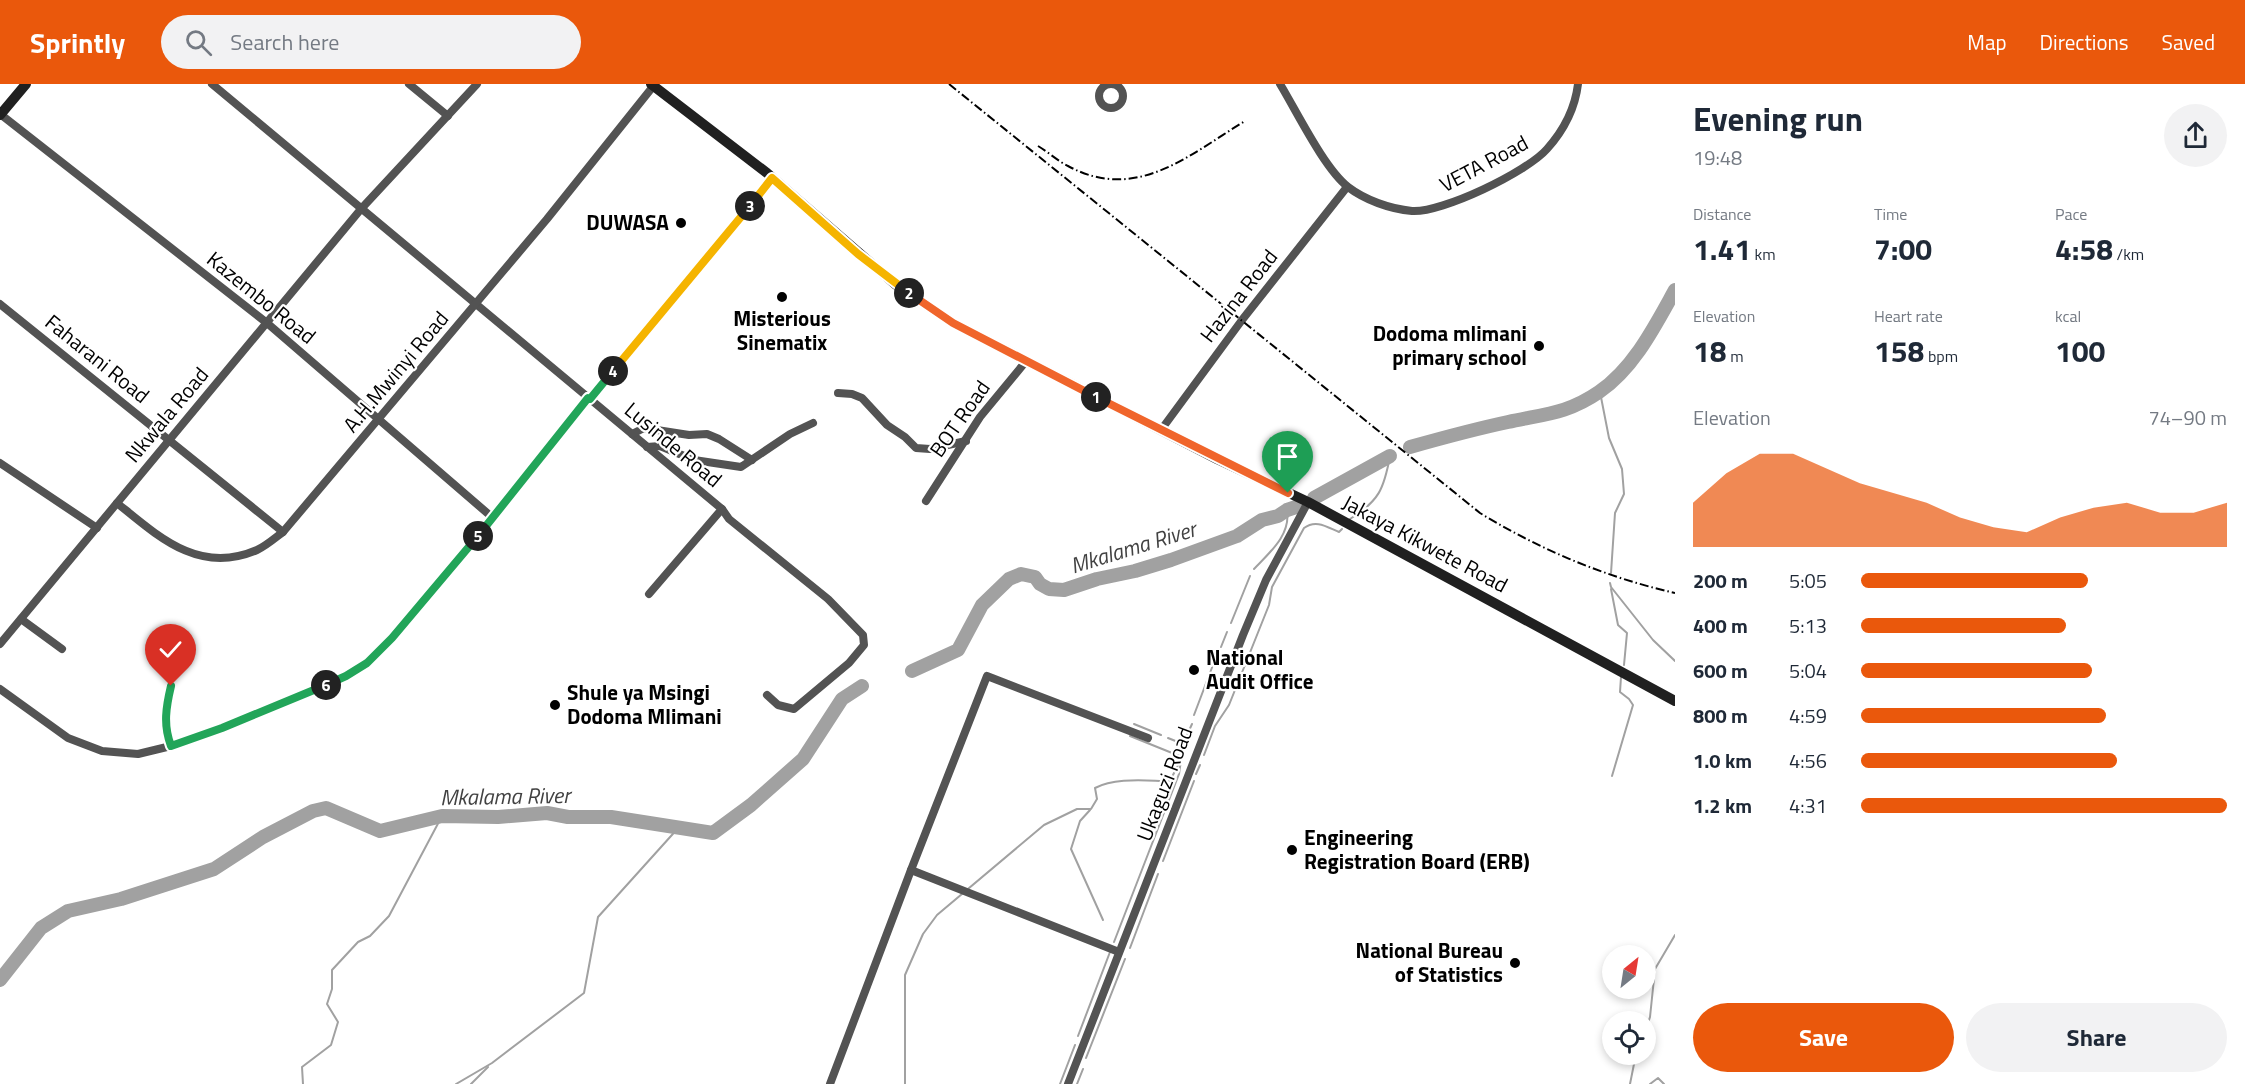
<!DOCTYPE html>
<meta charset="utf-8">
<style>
:root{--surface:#fff;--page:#f2f2f3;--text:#1f2937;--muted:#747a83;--accent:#ea580c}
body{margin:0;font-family:"Titillium Web",sans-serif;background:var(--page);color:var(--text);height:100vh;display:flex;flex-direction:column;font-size:22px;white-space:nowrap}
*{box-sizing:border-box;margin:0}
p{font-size:20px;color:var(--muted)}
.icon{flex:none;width:33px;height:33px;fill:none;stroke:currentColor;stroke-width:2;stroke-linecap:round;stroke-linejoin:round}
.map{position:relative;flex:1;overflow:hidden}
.panel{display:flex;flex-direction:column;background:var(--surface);width:570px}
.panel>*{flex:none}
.needle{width:39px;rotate:30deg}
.controls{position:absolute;left:1602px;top:861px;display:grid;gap:12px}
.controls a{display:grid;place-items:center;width:54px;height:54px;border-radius:50%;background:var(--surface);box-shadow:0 3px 9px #0003;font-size:30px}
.pin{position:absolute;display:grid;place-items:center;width:51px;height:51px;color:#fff;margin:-62px -26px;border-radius:50% 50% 50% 0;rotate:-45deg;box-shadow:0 0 6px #0007}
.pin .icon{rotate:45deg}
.km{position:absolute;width:30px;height:30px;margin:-15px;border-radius:50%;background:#222;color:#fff;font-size:16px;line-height:30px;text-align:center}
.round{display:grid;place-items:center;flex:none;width:63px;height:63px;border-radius:32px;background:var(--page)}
.summary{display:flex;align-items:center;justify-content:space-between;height:102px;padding:0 18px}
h1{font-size:33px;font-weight:700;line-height:45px}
.metrics{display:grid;grid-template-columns:repeat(3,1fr);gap:9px;height:102px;padding:6px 18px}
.metrics div{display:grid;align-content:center}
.metrics b{font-size:30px;font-weight:700}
.metrics small{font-size:16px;font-weight:400}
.metrics p{font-size:16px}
.chart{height:168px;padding:12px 18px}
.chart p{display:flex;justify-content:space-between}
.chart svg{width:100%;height:108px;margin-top:6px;fill:var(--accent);opacity:.7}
.action{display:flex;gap:12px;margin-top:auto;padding:12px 18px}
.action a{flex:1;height:69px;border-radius:36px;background:var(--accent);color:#fff;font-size:24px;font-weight:700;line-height:69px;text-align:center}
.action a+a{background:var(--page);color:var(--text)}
ul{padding:0 18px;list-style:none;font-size:20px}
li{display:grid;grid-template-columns:96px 72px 1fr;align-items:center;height:45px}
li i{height:15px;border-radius:8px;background:var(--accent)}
header{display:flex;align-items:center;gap:36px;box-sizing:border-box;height:84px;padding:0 30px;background:var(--accent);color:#fff}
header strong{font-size:28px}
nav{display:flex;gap:33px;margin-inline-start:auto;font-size:21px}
.search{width:420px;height:54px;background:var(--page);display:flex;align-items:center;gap:15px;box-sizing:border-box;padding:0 21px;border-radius:33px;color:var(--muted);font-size:22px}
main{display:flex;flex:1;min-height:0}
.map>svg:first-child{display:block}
</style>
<header>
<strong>Sprintly</strong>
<div class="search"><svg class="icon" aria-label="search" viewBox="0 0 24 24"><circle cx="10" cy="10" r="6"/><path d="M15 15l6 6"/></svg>Search here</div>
<nav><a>Map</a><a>Directions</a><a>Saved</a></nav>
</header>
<main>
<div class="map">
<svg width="1675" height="1000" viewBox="0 0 1675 1000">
<rect width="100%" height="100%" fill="#fff"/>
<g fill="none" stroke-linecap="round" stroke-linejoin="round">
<g stroke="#a1a1a1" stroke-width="2">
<path d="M1600,308L1609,354L1622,385L1624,410L1615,429L1611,489"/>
<path d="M1350,435C1379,417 1384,405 1390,372"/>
<path d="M1254,485C1270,468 1291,451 1287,426"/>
<path d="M1610,499L1611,503L1653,556L1675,577"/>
<path d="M1611,505L1618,541L1627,549L1624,581"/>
<path d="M1231,539L1250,492"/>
<path d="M1221,563L1227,548"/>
<path d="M1194,631L1216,573"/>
<path d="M1134,640L1161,651"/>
<path d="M1130,652L1182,673"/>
<path d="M1168,654L1183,660L1192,640"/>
<path d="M1204,671L1215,642L1229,621L1269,521L1272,503L1304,444C1316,435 1327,443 1339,448L1342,445"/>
<path d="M1196,690L1200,681"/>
<path d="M1612,692L1633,621L1629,615L1620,608L1621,593"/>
<path d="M1090,726L1080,737L1071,765L1103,836"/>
<path d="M1163,777L1194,697"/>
<path d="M1114,858L1179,690L1181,676"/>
<path d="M1130,864L1158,790"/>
<path d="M1646,945L1650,933L1655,885L1675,851"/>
<path d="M1078,952L1110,868"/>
<path d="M1086,974L1125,875"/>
<path d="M303,1000L302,983L331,961L338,938L327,920L332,905V886L358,858L370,852L389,832L442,732"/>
<path d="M456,1000L492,979L584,909L598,833L680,742"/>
<path d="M471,1000L488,983"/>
<path d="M905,1000V891L923,850L937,831L1044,741L1077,725H1091L1097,715L1095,704C1116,693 1147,697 1170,697L1182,673"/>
<path d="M1060,1000L1075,961"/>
<path d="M1077,1000L1083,985"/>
<path d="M1630,1000L1636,970"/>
<path d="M1650,1000L1658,994L1664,1000"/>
</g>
<g stroke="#a1a1a1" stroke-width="14">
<path d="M1410,363C1442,354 1475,345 1508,338C1544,330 1567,330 1599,308C1634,284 1655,242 1675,206"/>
<path d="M1314,414L1390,372"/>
<path d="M912,587L958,566L982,521L1009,495L1021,490L1035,493L1040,500L1049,505L1064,506L1097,495L1135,487L1171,476L1237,452L1262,436L1278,432L1287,426L1296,423"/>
<path d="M0,896L41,844L68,827L121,815L214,785L263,753L313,727L326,724L380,747L442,732L498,733L547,729L568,733H611L713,749L751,721L803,675L842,615L862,602"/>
</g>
<g stroke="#535353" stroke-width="8">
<path d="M212,0L722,425L729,435L828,515L863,551L864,561L849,579L794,625L778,621L767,611"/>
<path d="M409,0L448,32"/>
<path d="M1280,0C1297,28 1324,84 1348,103C1365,116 1390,125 1412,127C1442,129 1527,88 1547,65C1564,46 1575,25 1578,0"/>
<circle cx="1111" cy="12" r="12"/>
<path d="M0,30L267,239L493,434"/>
<path d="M0,220L283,448"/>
<path d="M838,309L852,310L862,314L887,341L905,353L916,364L930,365L966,357"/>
<path d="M590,315L772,94"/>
<path d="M1161,346L1242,236L1347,103"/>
<path d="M632,350L644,344L689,351L707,350L719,355L752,376"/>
<path d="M647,363L660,362L694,376L741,383L790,350L813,339"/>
<path d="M0,379L97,444"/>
<path d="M926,417L980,333L1027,276"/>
<path d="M117,419C159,453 199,491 257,466C266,462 275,454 283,448L547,135L655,0"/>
<path d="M649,510L722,425"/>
<path d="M21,535L62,565"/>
<path d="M0,560L361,125L477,0"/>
<path d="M0,605L68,654L102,667L138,670L171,662L222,644L346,592L367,579L392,554L493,434L589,314"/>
<path d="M171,662C163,641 166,623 171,601"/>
<path d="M911,786L987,592L1148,654"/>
<path d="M830,1000L911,786L1119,868"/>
<path d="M1068,1000L1243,551L1266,496L1308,418"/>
</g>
<g stroke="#202020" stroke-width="10">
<path d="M651,0L767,89L895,200L953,239L1217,375L1308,418L1675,617"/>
<path d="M0,31L26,0"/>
</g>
<g stroke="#000" stroke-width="2" stroke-dasharray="9 3 1.5 3" stroke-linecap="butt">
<path d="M949,0L1480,429C1541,466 1605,493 1675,509"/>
<path d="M1038,62C1048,68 1058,77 1068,82C1136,119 1189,71 1245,37"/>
</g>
</g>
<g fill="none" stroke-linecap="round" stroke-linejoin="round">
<g stroke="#fff" stroke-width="12">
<path id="split-1" d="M1096,313L1288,409"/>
</g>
<g stroke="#fff" stroke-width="12">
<path id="split-2" d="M909,209L953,239L1096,313"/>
</g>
<g stroke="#fff" stroke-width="12">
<path id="split-3" d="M750,122L772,94L858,170L909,209"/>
</g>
<g stroke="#fff" stroke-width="12">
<path id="split-4" d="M613,287L750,122"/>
</g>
<g stroke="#fff" stroke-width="12">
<path id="split-5" d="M478,452L588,314L590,315L613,287"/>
</g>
<g stroke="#fff" stroke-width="12">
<path id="split-6" d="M326,601L346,592L367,579L392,554L478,452"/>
</g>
<g stroke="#fff" stroke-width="12">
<path id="split-7" d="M171,602C166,623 163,641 171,662L222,644L326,601"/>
</g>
<use href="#split-1" stroke="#f0652b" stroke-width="8"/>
<use href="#split-2" stroke="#f0652b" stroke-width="8"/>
<use href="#split-3" stroke="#f5b400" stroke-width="8"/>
<use href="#split-4" stroke="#f5b400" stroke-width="8"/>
<use href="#split-5" stroke="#22a559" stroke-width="8"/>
<use href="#split-6" stroke="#22a559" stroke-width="8"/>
<use href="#split-7" stroke="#22a559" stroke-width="8"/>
</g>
<g fill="#000" stroke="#fff" stroke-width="2">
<circle cx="681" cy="139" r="6"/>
<circle cx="782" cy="213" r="6"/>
<circle cx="1539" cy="262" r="6"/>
<circle cx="1194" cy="586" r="6"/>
<circle cx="555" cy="621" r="6"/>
<circle cx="1292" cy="766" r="6"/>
<circle cx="1515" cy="879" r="6"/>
</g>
<g text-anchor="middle" stroke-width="4.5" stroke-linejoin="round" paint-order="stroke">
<g font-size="21" fill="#000" stroke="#fff">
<text transform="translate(1484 80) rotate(-28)" y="7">VETA Road</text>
<text transform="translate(1239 212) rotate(-52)" y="7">Hazina Road</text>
<text transform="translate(261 214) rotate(39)" y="7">Kazembo Road</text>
<text transform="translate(97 275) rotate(39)" y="7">Faharani Road</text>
<text transform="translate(396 288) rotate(-50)" y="7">A.H.Mwinyi Road</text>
<text transform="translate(167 331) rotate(-50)" y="7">Nkwala Road</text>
<text transform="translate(960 335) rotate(-55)" y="7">BOT Road</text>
<text transform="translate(673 361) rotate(40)" y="7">Lusinde Road</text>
<text transform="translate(1425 460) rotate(28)" y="7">Jakaya Kikwete Road</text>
<text transform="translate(1165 700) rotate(-69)" y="7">Ukaguzi Road</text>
</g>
<g font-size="21" font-weight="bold" fill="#000" stroke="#fff" text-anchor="end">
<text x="669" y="146">DUWASA</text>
<text x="782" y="242" text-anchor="middle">Misterious<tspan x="782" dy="24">Sinematix</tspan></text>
<text x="1527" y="257">Dodoma mlimani<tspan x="1527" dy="24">primary school</tspan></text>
<text x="1206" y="581" text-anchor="start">National<tspan x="1206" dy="24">Audit Office</tspan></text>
<text x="567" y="616" text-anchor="start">Shule ya Msingi<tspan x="567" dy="24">Dodoma Mlimani</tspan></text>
<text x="1304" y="761" text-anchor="start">Engineering<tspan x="1304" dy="24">Registration Board (ERB)</tspan></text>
<text x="1503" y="874">National Bureau<tspan x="1503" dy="24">of Statistics</tspan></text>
</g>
<g font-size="22" font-style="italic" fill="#424242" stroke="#fff">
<text transform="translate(1133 463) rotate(-17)" y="8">Mkalama River</text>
<text transform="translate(505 712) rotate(-1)" y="8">Mkalama River</text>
</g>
</g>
</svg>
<div class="controls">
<a><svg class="needle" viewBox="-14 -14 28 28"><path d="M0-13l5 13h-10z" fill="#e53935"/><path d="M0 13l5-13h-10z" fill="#747a83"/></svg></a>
<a><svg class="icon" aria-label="locate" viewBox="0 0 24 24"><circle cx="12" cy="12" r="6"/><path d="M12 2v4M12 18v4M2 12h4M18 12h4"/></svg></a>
</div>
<div class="pin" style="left:1288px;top:409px;background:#1e9e55"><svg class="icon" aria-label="arrive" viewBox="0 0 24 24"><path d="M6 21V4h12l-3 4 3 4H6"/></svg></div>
<div class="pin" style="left:171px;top:602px;background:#d93025"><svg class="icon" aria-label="check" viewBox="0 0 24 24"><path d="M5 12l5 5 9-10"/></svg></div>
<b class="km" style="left:1096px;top:313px">1</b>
<b class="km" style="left:909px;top:209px">2</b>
<b class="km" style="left:750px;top:122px">3</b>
<b class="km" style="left:613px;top:287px">4</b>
<b class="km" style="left:478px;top:452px">5</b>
<b class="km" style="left:326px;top:601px">6</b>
</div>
<section class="panel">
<div class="summary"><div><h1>Evening run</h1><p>19:48</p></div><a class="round"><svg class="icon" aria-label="share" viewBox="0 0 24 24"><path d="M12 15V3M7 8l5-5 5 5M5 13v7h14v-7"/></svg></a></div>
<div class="metrics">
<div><p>Distance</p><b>1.41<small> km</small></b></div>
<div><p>Time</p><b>7:00</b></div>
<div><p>Pace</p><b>4:58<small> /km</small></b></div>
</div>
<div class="metrics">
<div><p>Elevation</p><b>18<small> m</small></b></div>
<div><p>Heart rate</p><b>158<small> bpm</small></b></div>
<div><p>kcal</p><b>100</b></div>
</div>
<div class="chart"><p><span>Elevation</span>74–90 m</p>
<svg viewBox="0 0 160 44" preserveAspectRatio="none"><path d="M0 44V26L10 14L20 6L30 6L40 12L50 18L60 22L70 26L80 32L90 36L100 38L110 32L120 28L130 26L140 30L150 30L160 26V44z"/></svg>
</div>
<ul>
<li><b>200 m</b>5:05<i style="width:62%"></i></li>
<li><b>400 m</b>5:13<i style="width:56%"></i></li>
<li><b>600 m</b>5:04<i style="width:63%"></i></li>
<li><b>800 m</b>4:59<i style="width:67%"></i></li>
<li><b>1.0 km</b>4:56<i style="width:70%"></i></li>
<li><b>1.2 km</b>4:31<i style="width:100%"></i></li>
</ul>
<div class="action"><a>Save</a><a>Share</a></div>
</section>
</main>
